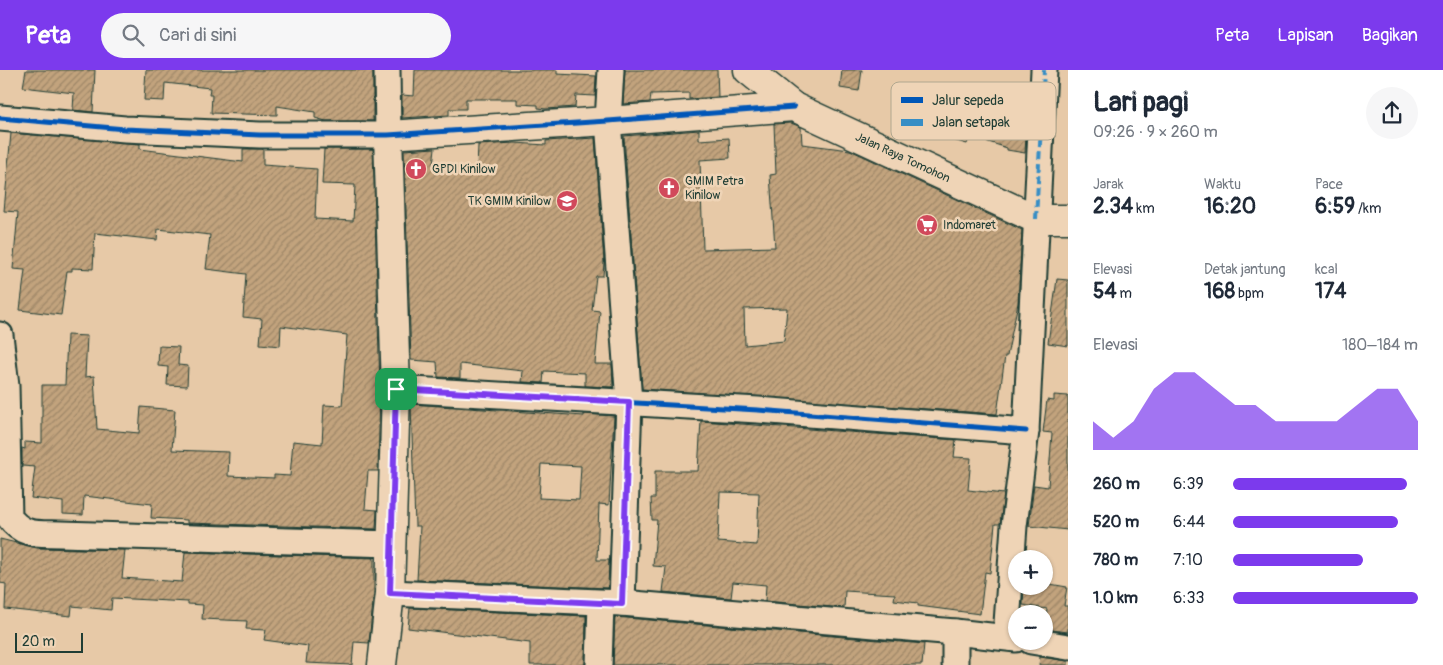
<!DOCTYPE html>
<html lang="id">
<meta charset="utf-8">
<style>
:root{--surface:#fff;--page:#f6f6f7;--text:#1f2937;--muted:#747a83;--accent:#7c3aed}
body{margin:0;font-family:Pangolin,sans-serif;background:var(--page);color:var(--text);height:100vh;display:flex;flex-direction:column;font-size:19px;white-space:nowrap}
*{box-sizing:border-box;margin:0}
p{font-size:16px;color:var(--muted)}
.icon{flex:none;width:28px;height:28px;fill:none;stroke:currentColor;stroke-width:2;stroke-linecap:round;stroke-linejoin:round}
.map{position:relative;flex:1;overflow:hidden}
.panel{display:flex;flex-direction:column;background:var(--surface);width:375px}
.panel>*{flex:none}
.controls{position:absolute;left:1008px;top:480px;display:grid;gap:10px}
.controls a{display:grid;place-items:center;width:45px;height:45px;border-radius:50%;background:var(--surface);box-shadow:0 1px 4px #0004;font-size:25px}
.scale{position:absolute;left:15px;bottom:12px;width:68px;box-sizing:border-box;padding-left:5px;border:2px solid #1f3d34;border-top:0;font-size:14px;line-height:18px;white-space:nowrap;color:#1f3d34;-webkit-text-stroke:4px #efd4b6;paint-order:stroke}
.pin{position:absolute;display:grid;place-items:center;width:42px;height:42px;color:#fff;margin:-21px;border-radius:10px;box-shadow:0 2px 8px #0006}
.round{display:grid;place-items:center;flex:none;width:52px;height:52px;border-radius:26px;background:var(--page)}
.head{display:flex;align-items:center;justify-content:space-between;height:85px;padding:0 25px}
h1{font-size:28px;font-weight:700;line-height:38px}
.figures{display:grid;grid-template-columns:repeat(3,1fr);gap:8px;height:85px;padding:5px 25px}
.figures div{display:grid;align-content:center}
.figures b{font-size:21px;font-weight:700}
.figures small{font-size:14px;font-weight:400}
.figures p{font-size:14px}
.chart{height:140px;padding:10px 25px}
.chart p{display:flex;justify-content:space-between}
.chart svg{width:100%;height:90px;margin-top:5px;fill:var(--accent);opacity:.7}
ul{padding:0 25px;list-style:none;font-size:16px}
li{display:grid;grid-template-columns:80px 60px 1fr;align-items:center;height:38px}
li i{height:12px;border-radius:6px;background:var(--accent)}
header{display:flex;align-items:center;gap:30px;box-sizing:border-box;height:70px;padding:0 25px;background:var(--accent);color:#fff}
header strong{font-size:24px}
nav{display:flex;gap:28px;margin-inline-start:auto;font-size:18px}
.search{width:350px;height:45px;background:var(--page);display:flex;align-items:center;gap:12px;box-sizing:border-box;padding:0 18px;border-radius:28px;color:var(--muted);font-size:19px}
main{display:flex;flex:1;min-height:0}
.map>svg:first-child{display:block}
</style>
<header>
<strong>Peta</strong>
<div class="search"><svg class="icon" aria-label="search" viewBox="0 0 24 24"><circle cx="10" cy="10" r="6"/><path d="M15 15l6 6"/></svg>Cari di sini</div>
<nav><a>Peta</a><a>Lapisan</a><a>Bagikan</a></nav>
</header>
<main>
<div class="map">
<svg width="1068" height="595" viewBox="0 0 1068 595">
<defs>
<pattern id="building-hatch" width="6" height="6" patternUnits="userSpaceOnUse" patternTransform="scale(1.25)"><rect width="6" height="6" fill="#c2a37d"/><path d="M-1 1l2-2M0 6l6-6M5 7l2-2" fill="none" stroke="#9d8667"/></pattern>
</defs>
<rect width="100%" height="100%" fill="#e7c9a7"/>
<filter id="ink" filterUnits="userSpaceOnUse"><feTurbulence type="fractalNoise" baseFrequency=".02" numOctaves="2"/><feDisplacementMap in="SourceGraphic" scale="10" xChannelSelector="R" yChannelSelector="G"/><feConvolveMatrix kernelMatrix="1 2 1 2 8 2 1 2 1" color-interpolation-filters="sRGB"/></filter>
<g filter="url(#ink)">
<g fill="url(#building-hatch)" stroke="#1f3d34" fill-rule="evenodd">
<path d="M26,0H95L93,42L73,40L74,23L23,17Z"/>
<path d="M146,0H373V51H326L315,48V42L277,36V45L211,43L212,25H209L210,18L165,13L164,31L144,30Z"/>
<path d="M415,0H557V4L596,6L595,26L576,25L575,37L546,39L538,38V35L517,34V29H466V39H449V45L402,48V25L414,26Z"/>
<path d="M625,0H717L718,27L689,29V23L651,24L650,32L623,34Z"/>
<path d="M842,0H862L859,21L840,18Z"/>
<path d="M955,19L1012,39L1010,44L1027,47L1025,83L1007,80V78L970,66L967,74L908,57L917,29L949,39Z"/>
<path d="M791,53L801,57L802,74L850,80L1022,160L1018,233L1007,286H1005L997,344L642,319L624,66L699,60V70L729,68L730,88L700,90L703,179L775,177L770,105L776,104L774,54ZM787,238L784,271L745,275L744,239Z"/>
<path d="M11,63L140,74V79L243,92V79H263V95L317,99L315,149L353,151L355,115L322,114L324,79H373L380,319L378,401H368L365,439L377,440L376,459L187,453V450L151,448L152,434L84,426L83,445L63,444V432L31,428L35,397L22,396V378L25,379V372L42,373V315H65L67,265L87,266L85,307L94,306L97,359L139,363L141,337L175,340L172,380L229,382L228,406L274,408V405L290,406L293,371L322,374L324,335L342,336L347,265L281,256L280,276L260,274L262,249L243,247L246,204L206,199L210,165L158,159L157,170L95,163L93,199L72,198V201H67L61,245L20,240L25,200L13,199L18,142L4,141Z"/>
<path d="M595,68L604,192L603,206H596L592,240L600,241L595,294H612L613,317L585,316V303L544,301L543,313L522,312L523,301L460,294V308L438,307L437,292L411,290L404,80L435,78L433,95L477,99L478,75L515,73L546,75V71Z"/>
<path d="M1057,209L1068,210V276L1048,273Z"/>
<path d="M159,276L179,277L178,295L188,296L187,316L167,315L168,297L158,296Z"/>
<path d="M1054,325L1068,326V460L1029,456L1034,415L1048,417L1052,363L1043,362L1047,330L1054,331Z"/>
<path d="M411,334L584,346V344L614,346L609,435L599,434L597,490H609L608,518L417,510L420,456H415ZM541,394L581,396L579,430L539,428Z"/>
<path d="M701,351L956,370L954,387L971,388L968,420L1004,424L1000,454H995L990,503L985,502L980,544L918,536V533L894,530L895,524L845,521L844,538L765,531L766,515L733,512L731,528L663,522L666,497L653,496L657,450H652L651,428H655V401H698ZM720,422L759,423L757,475L718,472Z"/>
<path d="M0,469L37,478L125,480L122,508L182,512L185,482L374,488V522L369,573L354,572L352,595L306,593L308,576L264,570L266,560L246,559L247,551L202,549L203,535L188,534V532L112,528L111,540L72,536L71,546L5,539L6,514L0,513Z"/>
<path d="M1044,513L1067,517L1064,536H1068V562L1044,559L1047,539L1023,535L1024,516H1044Z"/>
<path d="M410,538L586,546L585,595H530V573L408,558Z"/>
<path d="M615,547L924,574L922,595H613Z"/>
<path d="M1040,587L1068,591V595H1039Z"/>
</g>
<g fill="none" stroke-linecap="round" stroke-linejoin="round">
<g stroke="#1f3d34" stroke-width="29">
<g id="minor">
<path d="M611,0L608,51L629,332L622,533"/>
<path d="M0,48L125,59L260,65H388L387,0"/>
<path d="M0,265L6,316L9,447C23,467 39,463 61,464L392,474"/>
<path d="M396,319L758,340L1026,361"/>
<path d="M390,523L622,533L955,562L1016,569"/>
<path d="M955,562V595"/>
<path d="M1006,567L1014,456L1026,361L1044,0"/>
<path d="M1031,571L1068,577"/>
<path d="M599,595L601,534"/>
</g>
</g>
<g stroke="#1f3d34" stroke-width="31">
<path id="tertiary" d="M382,595L390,523L396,319L388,65L608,51L794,37"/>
</g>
<g stroke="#1f3d34" stroke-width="31">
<g id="trunk">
<path id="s1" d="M748,0L794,37L1036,149H1068"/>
</g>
</g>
<use href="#minor" stroke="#efd4b6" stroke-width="25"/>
<use href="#tertiary" stroke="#efd4b6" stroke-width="28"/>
<use href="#trunk" stroke="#efd4b6" stroke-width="28"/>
<path stroke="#378ec5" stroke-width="4" stroke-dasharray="8 4" stroke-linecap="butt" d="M1036,149L1044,0"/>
<g stroke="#efd4b6" stroke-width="8">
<g id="cycleway">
<path d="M0,48L125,59L260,65H388L608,51L794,37"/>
<path d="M396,319L758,340L1026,361"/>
</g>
</g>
<use href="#cycleway" stroke="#0057b8" stroke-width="5"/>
</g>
</g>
<g fill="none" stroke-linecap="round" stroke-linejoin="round" filter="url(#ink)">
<g stroke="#fff" stroke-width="10">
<path id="route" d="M396,319L629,332L622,534L390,523Z"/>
</g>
<use href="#route" stroke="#7c3aed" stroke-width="6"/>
</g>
<defs>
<g id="church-disc" transform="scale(1.125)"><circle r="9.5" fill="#d1495b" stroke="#efd4b6"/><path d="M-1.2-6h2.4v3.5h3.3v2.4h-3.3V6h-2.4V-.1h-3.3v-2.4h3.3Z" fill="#fff"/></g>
<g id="school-disc" transform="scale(1.125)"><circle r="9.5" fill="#d1495b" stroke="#efd4b6"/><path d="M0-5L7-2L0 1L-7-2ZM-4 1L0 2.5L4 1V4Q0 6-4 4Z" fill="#fff"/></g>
<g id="supermarket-disc" transform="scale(1.125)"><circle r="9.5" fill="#d1495b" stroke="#efd4b6"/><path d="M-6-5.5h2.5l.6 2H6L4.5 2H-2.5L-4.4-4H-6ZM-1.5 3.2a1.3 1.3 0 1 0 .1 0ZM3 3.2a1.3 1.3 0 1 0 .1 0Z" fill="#fff"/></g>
</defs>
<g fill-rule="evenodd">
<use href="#church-disc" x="416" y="99"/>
<use href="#church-disc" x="669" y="118"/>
<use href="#school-disc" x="567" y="131"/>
<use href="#supermarket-disc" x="927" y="155"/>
</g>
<g text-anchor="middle" stroke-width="5" stroke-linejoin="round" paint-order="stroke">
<g font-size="12" fill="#1f3d34" stroke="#efd4b6">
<text dy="4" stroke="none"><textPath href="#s1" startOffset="179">Jalan Raya Tomohon</textPath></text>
</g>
<g font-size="12" fill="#1f3d34" stroke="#efd4b6" text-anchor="start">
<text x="432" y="103">GPDI Kinilow</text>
<text x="685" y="115">GMIM Petra<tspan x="685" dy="14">Kinilow</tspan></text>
<text x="551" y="135" text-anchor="end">TK GMIM Kinilow</text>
<text x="943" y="159">Indomaret</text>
</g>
</g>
<rect x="891" y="12" width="165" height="58" rx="8" fill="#efd4b6" stroke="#b1a78f" stroke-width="1"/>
<rect x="901" y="27" width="22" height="6" fill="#0057b8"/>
<rect x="901" y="49" width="22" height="7" fill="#378ec5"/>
<g font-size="14" fill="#1f3d34">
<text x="932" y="35">Jalur sepeda</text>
<text x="932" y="57">Jalan setapak</text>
</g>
</svg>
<div class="controls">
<a>+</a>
<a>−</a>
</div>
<div class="scale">20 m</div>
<div class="pin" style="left:396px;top:319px;background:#1e9e55"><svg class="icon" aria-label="arrive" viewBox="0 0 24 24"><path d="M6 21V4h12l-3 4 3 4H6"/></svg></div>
</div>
<section class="panel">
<div class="head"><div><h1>Lari pagi</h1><p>09:26 · 9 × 260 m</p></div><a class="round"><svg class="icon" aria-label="share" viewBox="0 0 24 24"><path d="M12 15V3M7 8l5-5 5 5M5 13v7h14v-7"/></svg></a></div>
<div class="figures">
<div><p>Jarak</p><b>2.34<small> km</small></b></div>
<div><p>Waktu</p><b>16:20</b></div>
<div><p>Pace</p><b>6:59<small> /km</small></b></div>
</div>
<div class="figures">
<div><p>Elevasi</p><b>54<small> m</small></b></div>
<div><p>Detak jantung</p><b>168<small> bpm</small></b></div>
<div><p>kcal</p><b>174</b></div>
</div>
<div class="chart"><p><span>Elevasi</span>180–184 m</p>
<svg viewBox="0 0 160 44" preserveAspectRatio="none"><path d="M0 44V30L10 38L20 30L30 14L40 6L50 6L60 14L70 22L80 22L90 30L100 30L110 30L120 30L130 22L140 14L150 14L160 30V44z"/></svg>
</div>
<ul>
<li><b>260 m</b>6:39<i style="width:94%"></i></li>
<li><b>520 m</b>6:44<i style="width:89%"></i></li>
<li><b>780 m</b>7:10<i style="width:70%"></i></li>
<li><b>1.0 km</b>6:33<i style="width:100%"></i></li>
</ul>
</section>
</main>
